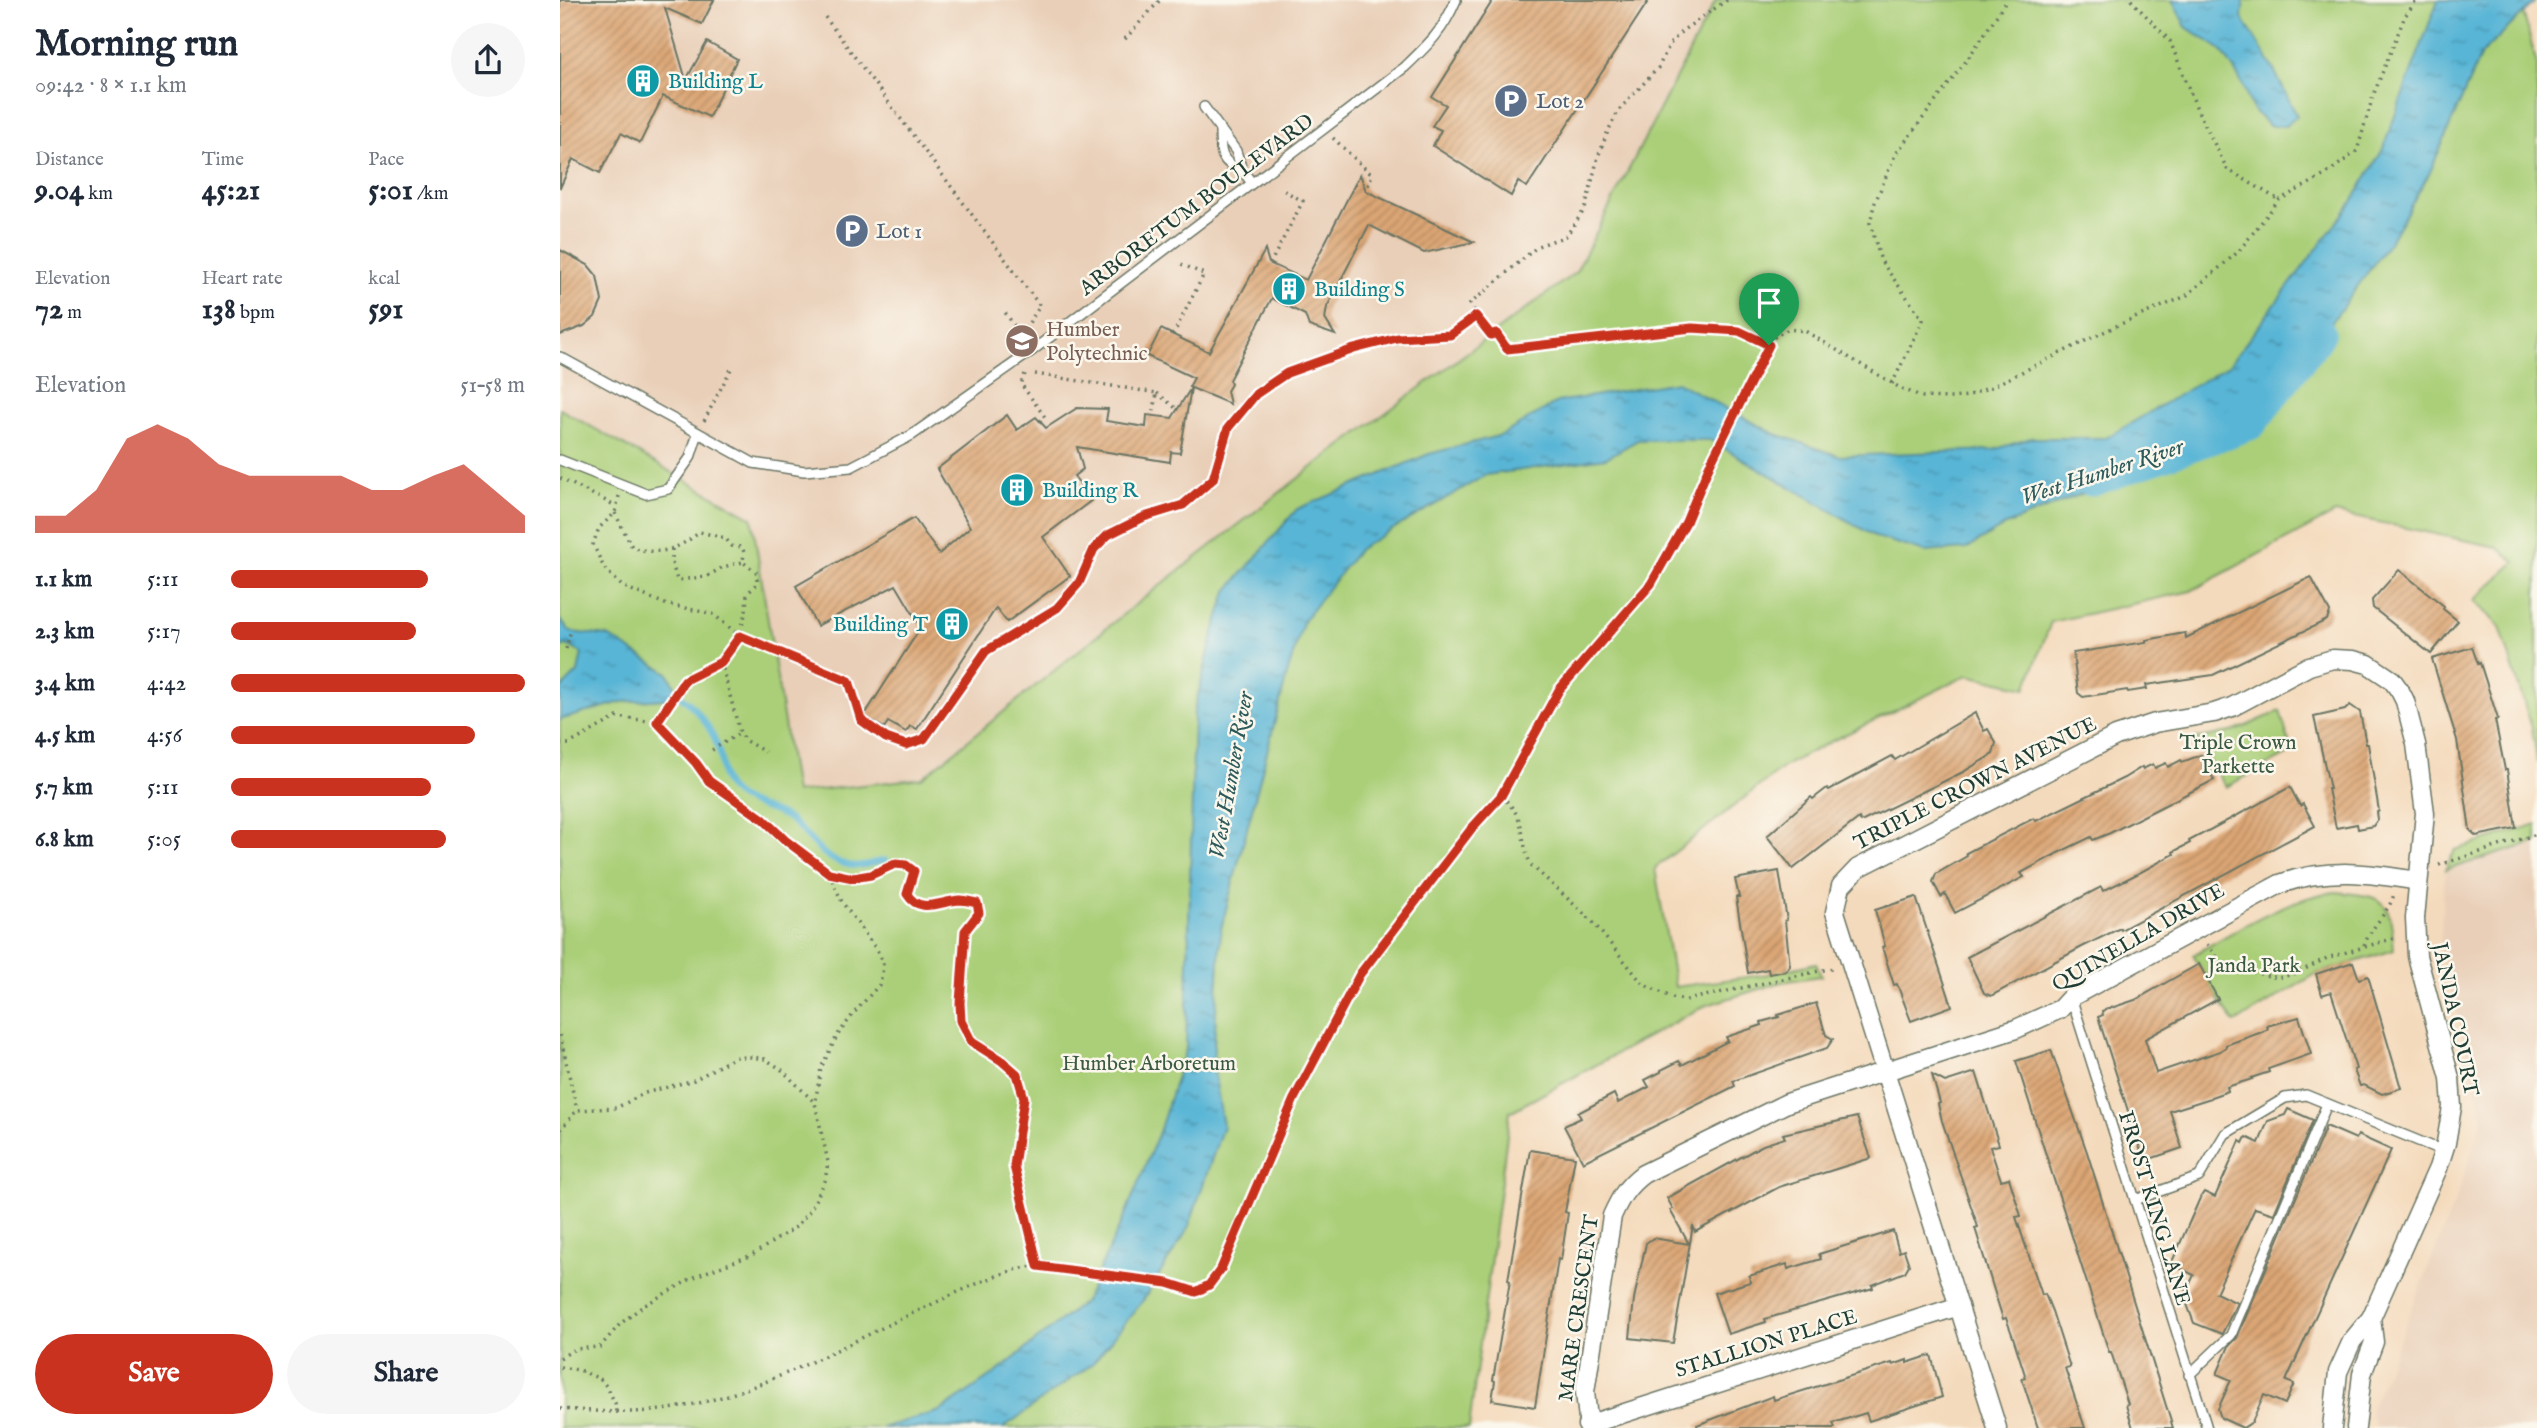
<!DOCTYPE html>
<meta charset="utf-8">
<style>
:root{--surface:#fff;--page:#f6f6f7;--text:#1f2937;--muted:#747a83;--accent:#c8321e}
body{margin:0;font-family:"IM FELL English",serif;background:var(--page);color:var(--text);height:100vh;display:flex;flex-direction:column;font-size:26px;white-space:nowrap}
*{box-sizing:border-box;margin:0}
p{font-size:23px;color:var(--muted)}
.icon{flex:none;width:38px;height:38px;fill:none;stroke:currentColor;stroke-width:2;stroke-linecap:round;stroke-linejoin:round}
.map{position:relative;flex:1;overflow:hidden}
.drawer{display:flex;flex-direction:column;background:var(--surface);width:560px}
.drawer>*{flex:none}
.pin{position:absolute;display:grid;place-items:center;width:60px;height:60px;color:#fff;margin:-72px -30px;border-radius:50% 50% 50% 0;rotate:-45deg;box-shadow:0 0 7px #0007}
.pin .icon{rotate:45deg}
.round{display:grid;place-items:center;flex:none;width:74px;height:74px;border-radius:37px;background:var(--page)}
.overview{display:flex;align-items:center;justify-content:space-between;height:119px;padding:0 35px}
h1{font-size:38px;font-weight:700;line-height:52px}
.figures{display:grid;grid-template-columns:repeat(3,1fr);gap:10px;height:119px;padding:7px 35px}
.figures div{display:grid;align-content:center}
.figures b{font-size:30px;font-weight:700}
.figures small{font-size:19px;font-weight:400}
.figures p{font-size:19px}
.chart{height:196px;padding:14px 35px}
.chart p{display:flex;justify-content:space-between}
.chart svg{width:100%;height:126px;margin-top:7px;fill:var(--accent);opacity:.7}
.primary-button{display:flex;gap:14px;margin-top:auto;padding:14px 35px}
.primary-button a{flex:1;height:80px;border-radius:42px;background:var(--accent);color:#fff;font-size:28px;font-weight:700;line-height:80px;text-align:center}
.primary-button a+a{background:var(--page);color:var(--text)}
ul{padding:0 35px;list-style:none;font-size:23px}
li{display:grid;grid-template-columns:112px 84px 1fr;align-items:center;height:52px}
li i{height:18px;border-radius:9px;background:var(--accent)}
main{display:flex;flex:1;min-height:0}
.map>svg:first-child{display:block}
</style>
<main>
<section class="drawer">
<div class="overview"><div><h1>Morning run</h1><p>09:42 · 8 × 1.1 km</p></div><a class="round"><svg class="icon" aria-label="share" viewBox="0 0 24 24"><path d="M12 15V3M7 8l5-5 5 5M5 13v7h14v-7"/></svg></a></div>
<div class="figures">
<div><p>Distance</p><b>9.04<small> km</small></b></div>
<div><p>Time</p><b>45:21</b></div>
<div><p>Pace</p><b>5:01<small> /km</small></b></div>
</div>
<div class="figures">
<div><p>Elevation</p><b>72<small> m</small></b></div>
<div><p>Heart rate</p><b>138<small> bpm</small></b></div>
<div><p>kcal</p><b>591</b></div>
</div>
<div class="chart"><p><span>Elevation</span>51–58 m</p>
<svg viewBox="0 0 160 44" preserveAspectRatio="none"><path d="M0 44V38L10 38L20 29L30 11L40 6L50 11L60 20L70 24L80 24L90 24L100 24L110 29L120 29L130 24L140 20L150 29L160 38V44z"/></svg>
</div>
<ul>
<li><b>1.1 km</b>5:11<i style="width:67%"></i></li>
<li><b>2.3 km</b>5:17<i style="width:63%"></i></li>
<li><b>3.4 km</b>4:42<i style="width:100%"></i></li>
<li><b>4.5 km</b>4:56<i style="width:83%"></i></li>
<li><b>5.7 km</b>5:11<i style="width:68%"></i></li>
<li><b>6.8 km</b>5:05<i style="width:73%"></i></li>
</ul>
<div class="primary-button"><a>Save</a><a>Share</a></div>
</section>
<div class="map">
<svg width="1977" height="1428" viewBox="0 0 1977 1428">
<defs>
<pattern id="water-ripples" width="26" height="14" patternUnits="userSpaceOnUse" patternTransform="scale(1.75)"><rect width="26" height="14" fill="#58b5d6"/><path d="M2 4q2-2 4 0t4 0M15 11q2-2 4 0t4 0" fill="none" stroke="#4894ae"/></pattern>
<pattern id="building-hatch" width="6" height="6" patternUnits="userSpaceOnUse" patternTransform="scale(1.75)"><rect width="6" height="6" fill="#dca675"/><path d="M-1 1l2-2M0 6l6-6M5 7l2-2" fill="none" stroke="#b28861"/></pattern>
</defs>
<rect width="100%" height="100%" fill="#fbf7ec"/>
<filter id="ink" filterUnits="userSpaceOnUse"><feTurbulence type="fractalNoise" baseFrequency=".0143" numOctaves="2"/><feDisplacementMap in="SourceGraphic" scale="14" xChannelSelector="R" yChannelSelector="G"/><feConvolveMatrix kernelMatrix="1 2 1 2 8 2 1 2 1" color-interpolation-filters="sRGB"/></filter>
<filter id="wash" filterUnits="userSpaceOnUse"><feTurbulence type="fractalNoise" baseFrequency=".00686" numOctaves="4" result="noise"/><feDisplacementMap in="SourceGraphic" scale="28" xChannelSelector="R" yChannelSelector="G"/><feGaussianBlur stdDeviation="1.57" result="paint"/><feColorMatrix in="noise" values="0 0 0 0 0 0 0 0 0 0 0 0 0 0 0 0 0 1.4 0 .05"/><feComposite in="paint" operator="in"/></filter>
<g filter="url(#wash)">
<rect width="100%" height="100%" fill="#f4dabc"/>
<g fill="#e9cfb8">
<path d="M0,0H1156L1016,272L754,466L575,605L362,778L235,793L192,518L0,409Z"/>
<path d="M1977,842V1428H1816L1810,1412L1898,1194L1923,1118L1880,947L1885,870Z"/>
</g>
<g fill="#aacf78" stroke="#648656" stroke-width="2">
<path d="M1156,0H1960L1977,65V763L1972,728L1940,627L1914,600L1955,562L1937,547L1775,513L1631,591L1491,622L1466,688L1408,675L1278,738L1226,765L1095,868L1115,987L1209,974L1256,963L1261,976L1222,982L1144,1006L950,1112L909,1428H0V409L192,518L235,793L362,778L575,605L754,466L1016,272Z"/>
<path d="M1720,711L1732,752L1666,787L1635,739L1675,731Z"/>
<path d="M1977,824V842L1885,870L1895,850Z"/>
<path d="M1775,892C1827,897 1830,897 1834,950L1756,974L1675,1023L1658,999L1633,955C1679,929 1722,899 1775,892Z"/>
</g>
<g fill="url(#water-ripples)" stroke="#3c7985" stroke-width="2">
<path d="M1612,0H1684L1682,17L1713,68L1737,116L1726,126H1709L1693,110L1680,79L1661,50L1626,27Z"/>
<path d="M1878,0H1977L1921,54L1870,172L1831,240L1745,359L1631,446L1580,462L1546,484L1446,525L1406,549L1365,552L1316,537L1150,440H1078L1046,458L926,475L799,549L744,620L727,675L661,929L653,1064L663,1126L628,1229L582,1302L532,1364L443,1428H321L380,1411L437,1372L525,1301L568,1208L599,1132L626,1048L634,711L653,635L667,591L737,509L869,454L942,435L997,402L1117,382L1213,433L1279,456L1433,450L1471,438H1546L1669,365L1790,205L1822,151Z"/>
<path d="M0,620L11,632L48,636L108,673L116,688L113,696L105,699L61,702L0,720V690L18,672L22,653L7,645L0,647Z"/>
</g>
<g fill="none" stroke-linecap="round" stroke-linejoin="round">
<path stroke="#58b5d6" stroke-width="6" d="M113,691C133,702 155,731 160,755C163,766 160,776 167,786C180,804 206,807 224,816C247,829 257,859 288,865C301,868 313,862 325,860"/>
<path stroke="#58b5d6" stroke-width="37" d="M1532,478L1689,422L1757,333"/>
</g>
<g id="blocks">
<g fill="url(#building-hatch)">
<path d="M0,0H154L142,24L105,8L126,80L147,42L177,59L149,117L103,96L80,143L61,133L40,173L13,159L0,188Z"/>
<path d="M933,0H1089L967,187L958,182L951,196L873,146L881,130L872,126L886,105L872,97Z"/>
<path d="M800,174L806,191L914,242L864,253L809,225L767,307L765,319L775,335L749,326L745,315L712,298L669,380L671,384L667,391L670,404L629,387L634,378L587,356L601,329L649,352L705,250L709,263L746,280Z"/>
<path d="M0,250L28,265L37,276L42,301L35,317L24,326L0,335Z"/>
<path d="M631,388L620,453L611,452L610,462L517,447L523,469L514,476L532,500L483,537L510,576L447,622L436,608L357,729L350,726L346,732L328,722L324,728L304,716L361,627L336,585L257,626L236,586L354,518L379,554L410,527L377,469L447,415L457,430L476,417L486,428L517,408L548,409L546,421L586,427L587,415L612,418Z"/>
<path d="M1839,570L1884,606L1883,609L1898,621L1871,654L1813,608L1812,600Z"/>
<path d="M1751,577L1770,612L1767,620L1653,675L1586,685L1587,689L1568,692L1567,690L1523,697L1518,693L1513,653L1586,642V640L1625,633L1626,638Z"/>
<path d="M1912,647L1918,664L1920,663L1938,719L1935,720L1945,770H1947L1956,828L1916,836L1910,830L1897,740L1872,659Z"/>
<path d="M1790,705L1800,712L1806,744H1808L1819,811L1817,812L1818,819L1813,826L1798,829L1797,824L1776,828L1768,789H1770L1754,717L1785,710Z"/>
<path d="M1415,713L1424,731L1428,729L1436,743L1433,754L1403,772L1301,822L1299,818L1233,869L1207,836L1251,797L1253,799L1267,788L1269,790L1332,756L1335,760Z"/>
<path d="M1641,755L1654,780L1550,833L1533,840L1531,837L1498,853L1461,873L1464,877L1395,913L1385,894L1381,897L1373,882L1376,874L1407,856L1406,853L1474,818L1476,821L1564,778L1582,767L1583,769L1593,764L1595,768L1606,763L1608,767L1621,760L1622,762Z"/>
<path d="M1730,787L1740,806L1743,804L1755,826L1561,930L1560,928L1522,947L1431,996L1424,993L1407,957L1541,887L1543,891L1581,872L1614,854L1613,852L1630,843L1629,841Z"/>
<path d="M1219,871L1227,920L1225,921L1230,966L1226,971L1209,974L1208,969L1188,973L1176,897H1179L1175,879Z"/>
<path d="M1356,897L1392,1006L1351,1021L1337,984L1334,985L1322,947L1325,946L1315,910Z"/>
<path d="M1793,962L1799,979L1808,976L1841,1088L1822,1094L1804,1085L1800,1086L1794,1070L1796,1069L1771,992L1762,995L1756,974Z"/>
<path d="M1639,964L1658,999L1585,1039L1596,1073L1660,1051L1666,1047V1045L1702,1032L1708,1029L1707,1026L1739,1017L1751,1054L1708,1069L1709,1072L1691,1078L1692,1079L1667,1087L1668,1091L1651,1097V1098L1610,1111L1622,1148L1584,1161L1538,1017L1543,1015L1542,1011L1575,1000Z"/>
<path d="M1256,1003L1266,1035L1273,1039L1267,1048L1173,1081L1175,1086L1023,1162L1004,1126L1021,1118L1018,1113L1054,1094L1058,1103L1089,1087L1085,1080L1101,1072V1070L1119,1061L1122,1065L1168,1041L1166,1037L1202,1025L1201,1022L1219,1017L1218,1015Z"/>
<path d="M1491,1050L1527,1152L1613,1428H1573L1566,1405L1568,1404L1551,1352H1549L1456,1061Z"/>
<path d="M1416,1072L1439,1145L1430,1147L1441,1180L1449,1178L1461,1216L1456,1217L1482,1295L1485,1294L1492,1311L1510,1367L1505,1368L1525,1428H1478L1462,1379L1466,1378L1453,1337L1446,1318L1443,1319L1437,1300L1415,1228L1418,1227L1382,1121L1378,1104L1380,1103L1372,1075L1385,1082Z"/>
<path d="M1728,1109L1753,1120L1714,1214L1695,1208L1656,1293L1677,1303L1662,1334L1634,1323L1624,1296L1634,1275L1611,1264L1640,1198L1644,1192L1655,1197L1680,1141L1683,1143L1686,1137L1699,1143L1708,1121L1725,1115Z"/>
<path d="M1297,1117L1311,1158L1219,1187L1135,1232L1133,1225L1113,1343L1070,1338L1074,1299L1086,1243L1093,1238L1129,1244L1110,1210L1113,1209L1107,1198L1203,1145L1225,1138L1223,1134Z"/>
<path d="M1766,1126L1796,1139L1798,1135L1831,1150L1726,1381L1734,1384L1725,1404L1704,1395L1692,1422L1683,1428L1661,1418L1658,1409L1671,1380L1657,1374L1669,1346L1677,1338Z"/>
<path d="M970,1150L1015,1157L1005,1212L1008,1213L1001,1260L998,1259L975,1407L932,1400L935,1381L933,1380L950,1281L948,1280Z"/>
<path d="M1333,1231L1339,1252L1344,1250L1349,1265L1345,1272L1312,1285L1313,1288L1205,1319L1206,1322L1168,1334L1154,1293L1190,1282L1189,1276L1227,1264L1228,1269L1261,1259L1259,1254Z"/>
<path d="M1371,1355L1382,1397L1309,1421L1306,1413L1273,1423L1275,1428H1137V1425L1213,1396L1214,1400L1332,1363L1333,1365L1347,1360V1363Z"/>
</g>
</g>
</g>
<g filter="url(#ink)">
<use href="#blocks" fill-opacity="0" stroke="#6a7464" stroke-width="2"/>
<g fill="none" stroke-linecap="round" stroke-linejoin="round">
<g stroke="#6a7464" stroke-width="12">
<g id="service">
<path d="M644,107L676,151L682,170L692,183"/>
<path d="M660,129C660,150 659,163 682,170"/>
<path d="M0,357L193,463L244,471L291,467L352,435L473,350L845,67C869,44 883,31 896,0"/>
<path d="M0,460L86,494L108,489L130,458L138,433"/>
<path d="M1511,997L1647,1428"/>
<path d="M1575,1200L1639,1177L1665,1134L1725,1098L1746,1095L1883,1151"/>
<path d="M1629,1375L1671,1335L1767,1104"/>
</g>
</g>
<g stroke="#6a7464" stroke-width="21">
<g id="minor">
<path d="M1027,1425L1399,1306"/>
<path d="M1029,1428L1025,1392L1052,1216C1060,1198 1067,1186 1083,1174L1227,1103L1456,1029L1500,1009L1511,997L1720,884C1768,867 1810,873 1858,881"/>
<path d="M1437,1428L1275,912L1281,886L1298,868L1556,736L1595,723L1654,713L1672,707L1749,666L1773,659L1793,660L1808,664L1832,680L1840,691L1845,701L1856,744L1865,813L1855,918L1857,956L1890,1078L1892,1107L1886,1143L1878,1168L1811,1318L1792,1341L1778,1372L1772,1428"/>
<path d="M1796,1428L1802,1374L1814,1342L1811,1318"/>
</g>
</g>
<g stroke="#6a7464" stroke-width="3.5" stroke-dasharray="2 5" stroke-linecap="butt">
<path d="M1167,0L1122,31L1110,44L1098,68L1059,110L1048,131L1038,157L1025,209L1006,236L978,246L910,304L931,335L936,333L947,349L1132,328L1179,331L1209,345"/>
<path d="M1571,0L1610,41L1637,109L1667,169L1719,200"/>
<path d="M265,17L480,306L461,335L444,311"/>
<path d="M565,39L600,0"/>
<path d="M773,138L812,175L806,191"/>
<path d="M710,264L743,201L721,189"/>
<path d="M613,335L644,274L621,264"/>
<path d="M465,374L461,384L485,417L480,421"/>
<path d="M475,374L597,393L593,416"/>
<path d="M1332,384L1363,320L1321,261L1310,223L1314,205L1335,155L1407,60L1447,0"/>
<path d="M597,393L617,409"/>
<path d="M144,421L172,367"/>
<path d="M0,478L56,506"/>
<path d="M59,496L55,513L39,528L33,544L44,568L62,586L105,604L153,614L180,636L289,681L301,720L326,739L347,745L364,739L426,651L497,609L519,583L534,549L548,535L584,517L623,505L653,479L668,428L696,394L727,373L794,349L837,338L890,335L916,316"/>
<path d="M55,513L72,547C100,557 118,549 140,532L165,538L172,546L182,547L184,552L183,562L197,573V584L187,594L186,610L180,636L170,652L161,662L125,680L98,722"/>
<path d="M112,549V563L117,580L146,577L163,567L183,562"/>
<path d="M6,649L11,630"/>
<path d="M161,662L180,733L186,741L205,752"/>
<path d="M0,744H9L57,717L97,722"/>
<path d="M152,750L180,733"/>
<path d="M941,796C969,820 958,837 971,865L1032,921L1083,984L1113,998L1127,1000L1273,968"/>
<path d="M1879,865L1977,834"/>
<path d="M269,873C278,875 288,879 297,878C318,875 334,857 354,871L347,894C360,915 380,901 400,900C405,900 411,902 417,903L419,913L405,931L400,1003L401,1021L412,1042L442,1061L457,1074L464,1098L454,1166L478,1266"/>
<path d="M1647,944L1661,962L1670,967L1718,978L1737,973L1767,958L1838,937"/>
<path d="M1804,946C1810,927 1829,913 1834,894"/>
<path d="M0,1035L17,1110"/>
<path d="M0,1130L17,1110L56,1108L85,1093L134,1080L175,1057H191L205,1059L221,1069L255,1103"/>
<path d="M0,1358L15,1349L40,1347L60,1324L83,1306L138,1275L192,1255L236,1227L251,1209L265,1181L268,1162L255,1103L261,1068L277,1036L294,1013L319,985L322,975L323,964L319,953L282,902L269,873L225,840L203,819L149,781L136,763L97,722"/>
<path d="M0,1367L19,1370L40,1379L47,1387L55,1403L56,1412"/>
<path d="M0,1409C34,1411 68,1414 101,1410C189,1399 270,1352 349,1315C380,1301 447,1266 478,1266C497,1266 518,1271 537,1273C570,1278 603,1282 636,1292L649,1285L661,1269L734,1099L800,974L912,828L941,796L999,690L1092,584L1126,522L1150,464L1215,336L1229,329L1245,331L1342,389L1363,397L1392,398L1407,396L1431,387L1556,326L1626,296L1678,252L1719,200L1765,175L1797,151L1813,96L1845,16L1857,0"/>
</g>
<use href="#service" stroke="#fff" stroke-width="9"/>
<use href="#minor" stroke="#fff" stroke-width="18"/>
</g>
</g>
<g fill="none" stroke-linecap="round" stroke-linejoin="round" filter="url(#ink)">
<g stroke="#fff" stroke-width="14">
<path id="route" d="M916,316L931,335L936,333L947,349L1132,328L1179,331L1209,345L1150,464L1126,522L1091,584L999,690L941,796L912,828L800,974L734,1099L661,1269L649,1285L636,1292L608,1283L478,1266L454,1166L464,1098L457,1074L442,1061L412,1042L401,1021L400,1003L405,931L419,913L417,903C411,902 405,900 400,900C380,901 360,915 347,894L354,871L346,865L335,864L311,875L293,878L269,873L225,840L203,819L149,781L136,763L97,722L125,680L161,662L180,636L289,681L301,720L326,738L346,745L364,739L426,651L497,608L519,583L534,549L548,535L584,517L623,505L653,479L668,428L696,394L727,373L794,349L837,338L890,335Z"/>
</g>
<use href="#route" stroke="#c8321e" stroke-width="9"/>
</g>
<defs>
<g id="building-disc" transform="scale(1.75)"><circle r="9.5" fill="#0f9aa8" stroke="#fbf7ec"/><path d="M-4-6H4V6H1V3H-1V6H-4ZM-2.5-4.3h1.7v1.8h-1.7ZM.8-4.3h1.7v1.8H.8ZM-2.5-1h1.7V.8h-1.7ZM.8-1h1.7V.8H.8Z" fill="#fff"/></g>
<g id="parking-disc" transform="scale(1.75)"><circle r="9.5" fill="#5c6f8a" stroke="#fbf7ec"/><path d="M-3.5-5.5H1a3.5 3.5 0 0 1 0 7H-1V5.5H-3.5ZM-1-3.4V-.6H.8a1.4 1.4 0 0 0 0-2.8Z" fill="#fff"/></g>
<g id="university-disc" transform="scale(1.75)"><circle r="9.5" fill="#8d6e63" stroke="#fbf7ec"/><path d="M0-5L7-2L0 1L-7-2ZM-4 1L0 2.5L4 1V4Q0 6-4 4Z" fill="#fff"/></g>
</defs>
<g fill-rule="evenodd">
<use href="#building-disc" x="83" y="81"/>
<use href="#parking-disc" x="951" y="101"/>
<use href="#parking-disc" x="292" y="231"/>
<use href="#building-disc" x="729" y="289"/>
<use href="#university-disc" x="462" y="341"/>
<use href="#building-disc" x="457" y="490"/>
<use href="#building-disc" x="392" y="624"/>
</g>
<g text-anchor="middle" stroke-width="5" stroke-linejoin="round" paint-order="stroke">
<g font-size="21" fill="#0d838f" stroke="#fbf7ec" text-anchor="start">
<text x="108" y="88">Building L</text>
<text x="754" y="296">Building S</text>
<text x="482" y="497">Building R</text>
<text x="368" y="631" text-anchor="end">Building T</text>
</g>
<g font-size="21" fill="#4e5e75" stroke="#fbf7ec" text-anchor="start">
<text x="976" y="108">Lot 2</text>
<text x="316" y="238">Lot 1</text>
</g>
<g font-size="21" fill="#1f3d34" stroke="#fbf7ec">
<text transform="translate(636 204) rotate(-37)" y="7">ARBORETUM BOULEVARD</text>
<text transform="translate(1415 783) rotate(-27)" y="7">TRIPLE CROWN AVENUE</text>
<text transform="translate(1578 937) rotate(-30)" y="7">QUINELLA DRIVE</text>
<text transform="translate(1896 1019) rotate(78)" y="7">JANDA COURT</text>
<text transform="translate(1595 1208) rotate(73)" y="7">FROST KING LANE</text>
<text transform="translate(1018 1308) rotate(-82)" y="7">MARE CRESCENT</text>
<text transform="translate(1206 1343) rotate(-17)" y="7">STALLION PLACE</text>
</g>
<g font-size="21" fill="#785e54" stroke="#fbf7ec" text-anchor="start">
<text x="486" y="336">Humber<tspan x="486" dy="24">Polytechnic</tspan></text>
</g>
<g font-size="21" fill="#3b5a42" stroke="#fbf7ec">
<text x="1678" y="749">Triple Crown<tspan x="1678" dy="24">Parkette</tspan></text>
<text x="1694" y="972">Janda Park</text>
<text x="589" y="1070">Humber Arboretum</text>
</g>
<g font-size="23" font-style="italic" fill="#2d5b5c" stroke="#fbf7ec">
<text transform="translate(1542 471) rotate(-18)" y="8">West Humber River</text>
<text transform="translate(670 775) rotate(-80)" y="8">West Humber River</text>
</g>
</g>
</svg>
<div class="pin" style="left:1209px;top:345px;background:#1e9e55"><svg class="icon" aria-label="arrive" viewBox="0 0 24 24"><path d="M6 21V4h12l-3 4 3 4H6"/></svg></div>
</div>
</main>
